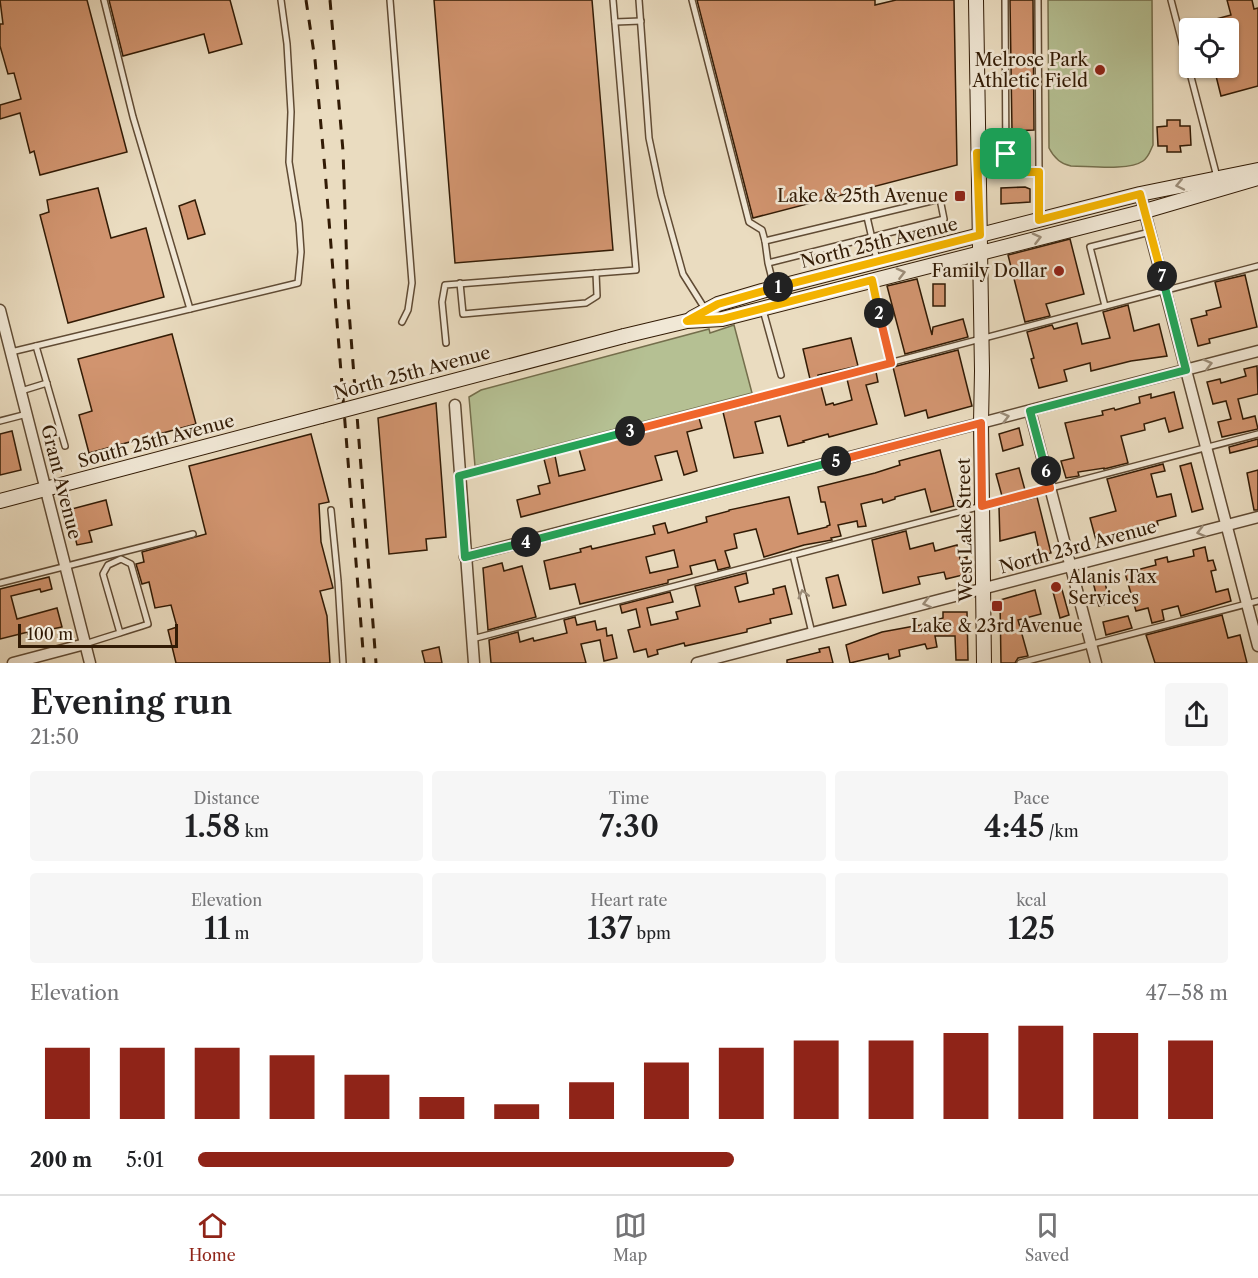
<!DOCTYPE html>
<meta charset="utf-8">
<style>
:root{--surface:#fff;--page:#f6f6f6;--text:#202124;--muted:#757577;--line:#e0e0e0;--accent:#8f2418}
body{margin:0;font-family:"Libre Caslon Text",serif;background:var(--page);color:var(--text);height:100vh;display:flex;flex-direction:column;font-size:22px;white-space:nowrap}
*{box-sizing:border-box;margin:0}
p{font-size:20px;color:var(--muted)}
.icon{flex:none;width:33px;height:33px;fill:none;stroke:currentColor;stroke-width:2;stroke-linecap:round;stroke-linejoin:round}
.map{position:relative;height:663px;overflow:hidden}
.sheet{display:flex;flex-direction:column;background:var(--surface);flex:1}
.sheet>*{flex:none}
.fabs{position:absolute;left:1179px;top:18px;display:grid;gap:12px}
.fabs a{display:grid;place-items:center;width:60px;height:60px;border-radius:6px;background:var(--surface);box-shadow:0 2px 4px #0004;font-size:30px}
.scale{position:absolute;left:18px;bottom:15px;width:160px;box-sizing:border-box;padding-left:6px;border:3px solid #321b05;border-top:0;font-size:16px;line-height:21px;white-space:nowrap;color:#321b05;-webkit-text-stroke:4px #f1e8d6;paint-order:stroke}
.pin{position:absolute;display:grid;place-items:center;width:51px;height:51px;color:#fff;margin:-26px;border-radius:12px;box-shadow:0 3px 9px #0006}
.km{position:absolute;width:30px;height:30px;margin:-15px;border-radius:50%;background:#222;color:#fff;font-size:16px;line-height:30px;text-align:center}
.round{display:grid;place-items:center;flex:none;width:63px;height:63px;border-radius:6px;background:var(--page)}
.summary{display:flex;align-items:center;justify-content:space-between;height:102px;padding:0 30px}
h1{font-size:33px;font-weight:600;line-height:45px}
.stats{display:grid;grid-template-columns:repeat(3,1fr);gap:9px;height:102px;padding:6px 30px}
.stats div{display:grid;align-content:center;border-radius:6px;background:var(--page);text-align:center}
.stats b{font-size:30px;font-weight:600}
.stats small{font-size:16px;font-weight:400}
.stats p{font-size:16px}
.chart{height:168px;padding:12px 30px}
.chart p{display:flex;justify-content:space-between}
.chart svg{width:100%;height:108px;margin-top:6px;stroke:var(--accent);stroke-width:6}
ul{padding:0 30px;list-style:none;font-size:20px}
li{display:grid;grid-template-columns:96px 72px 1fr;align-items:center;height:45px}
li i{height:15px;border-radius:8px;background:var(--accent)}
.tabs{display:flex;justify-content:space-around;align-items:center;height:84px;border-top:2px solid var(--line);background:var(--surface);font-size:16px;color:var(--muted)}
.tabs a{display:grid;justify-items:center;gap:3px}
.tabs .active{color:var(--accent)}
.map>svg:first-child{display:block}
</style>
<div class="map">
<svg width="1258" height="663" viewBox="0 0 1258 663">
<rect width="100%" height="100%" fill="#eadcc0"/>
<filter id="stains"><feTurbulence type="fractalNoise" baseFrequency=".00333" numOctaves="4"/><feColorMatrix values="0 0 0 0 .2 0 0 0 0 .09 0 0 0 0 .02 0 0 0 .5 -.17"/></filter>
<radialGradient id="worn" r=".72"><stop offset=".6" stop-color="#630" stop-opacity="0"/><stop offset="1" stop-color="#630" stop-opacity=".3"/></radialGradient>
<g fill="#b5c093" stroke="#746e4c" stroke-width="1.5">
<path d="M1048,0H1152L1153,145C1150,151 1149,157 1143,161C1129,171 1089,166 1071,166C1060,164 1054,158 1049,148Z"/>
<path d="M734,325L752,393L475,466L469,397L481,390L709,329L710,333Z"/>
</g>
<g fill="#d1946f" stroke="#321b05" stroke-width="1.5" fill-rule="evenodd">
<path d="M0,0H87L127,152L40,175L34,151L30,153L20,113L0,119V105L21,99L14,73L8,74L0,46V24H3Z"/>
<path d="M109,0H230L242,44L209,53L204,34L123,56Z"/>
<path d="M434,0H592L613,250L455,263Z"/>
<path d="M697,0H875V5L896,0H954L957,165L753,218Z"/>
<path d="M1010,0H1033L1034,130L1012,131Z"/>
<path d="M1227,0H1252L1254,9L1258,8V86L1221,96L1214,68H1228V28H1190V26L1231,15Z"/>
<path d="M1167,120H1180V126H1190L1191,145L1180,146L1181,152H1167V146H1158L1157,127L1167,126Z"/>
<path d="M1025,187L1030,189V202L1001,204V188Z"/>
<path d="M98,188L111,238L146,228L164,297L68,323L40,215L49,212L47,200Z"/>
<path d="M195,200L205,234L188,239L179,206Z"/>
<path d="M1070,239L1084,294L1046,304L1050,316L1025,322L1008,255Z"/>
<path d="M1245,275L1257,327L1209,339L1210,343L1198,346L1191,319L1207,315L1206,311L1221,307L1215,282Z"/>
<path d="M917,279L932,335L933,327L963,319L968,337L905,354L887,286Z"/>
<rect x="933" y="284" width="12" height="22"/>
<path d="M1128,305L1134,331L1159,324L1167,356L1131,361L1091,371L1090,363L1064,370L1067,381L1039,388L1031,359L1034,358L1027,332L1052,325L1054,329L1077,323L1082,344L1110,338L1103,312Z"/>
<path d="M172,334L196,424L89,453L79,415L92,411L78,359Z"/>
<path d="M851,338L858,366L818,375V377L810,379L803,349Z"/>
<path d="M958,350L972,406L928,418L926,410L905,416L893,367Z"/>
<path d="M1257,366L1258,394L1238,399L1243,419L1255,416L1258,429L1222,437L1218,422L1231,419L1226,401L1213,404L1207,382L1220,379L1221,383L1246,376L1244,369Z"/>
<path d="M876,372L878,382L866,385L877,424L829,437L828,434L803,441L804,442L788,446L780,416L755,422L763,453L734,458L723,412L821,386L826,405L833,403L834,405L852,400L847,379Z"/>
<path d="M1174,392L1183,428L1169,432L1165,418L1144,424L1145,430L1121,436L1128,463L1104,469V468L1078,472L1079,476L1066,478L1061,461L1074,458L1065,423L1103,415L1102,411L1114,408L1115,410L1140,403L1139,397L1151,394V398Z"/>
<path d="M436,403L446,537L426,539L427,550L389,554L378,418Z"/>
<path d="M699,418L702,428L687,432L697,471L684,475L677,451L655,456L662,480L521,517L517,500L540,494L538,486L550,483L544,459L555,456L559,476L585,470L579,449Z"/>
<path d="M1019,428L1023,445L1003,451L999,434Z"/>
<path d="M12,431L21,470L0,475V434Z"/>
<path d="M311,434L329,502L319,504L321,542L333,588L320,591L327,616L330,663H176L168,630L177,627L171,605L155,608L149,582L142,584L136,564L144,562L142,552L206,534L189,466Z"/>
<path d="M1258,439V446L1230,453L1229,447Z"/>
<path d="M940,450L954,506L931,512L925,489L895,497V499L883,503L882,499L861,504L866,526L858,527L857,521L838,525L841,536L831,538L832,540L804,545L764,557L756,529L734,534L737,548L725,551L730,567L718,570L715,560L690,566L692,574L668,580V583L580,604L575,584L550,589L544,561L581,552L580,549L591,546L592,549L655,534L653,526L665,523L668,533L707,522L706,517L729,511V510L789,497L798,534L827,527V526L830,525L825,502H821L818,487L875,473L900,465L899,461ZM674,550L678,567L650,573L646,557Z"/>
<path d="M1191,463L1203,509L1192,512L1180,466Z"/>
<path d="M1163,464L1165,471L1151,474L1157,497L1171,494L1176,516L1157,521L1158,525L1096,540L1090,518L1116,511L1107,479Z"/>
<path d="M1019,468L1025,490L1002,496L996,474Z"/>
<path d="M1258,470V510H1254L1247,473Z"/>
<path d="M1037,497L1051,553L1040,555L1035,532L1000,541L999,507Z"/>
<path d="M106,500L112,525L89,531L92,542L77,545L68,510Z"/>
<path d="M906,531L910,549L933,543L935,551L957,545L960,559L967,557V574L946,579L944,572L918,577L920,584L883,593L872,540Z"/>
<path d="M1205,547L1208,561L1213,560L1216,570L1211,571L1216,592L1228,589L1231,601L1181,616L1178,606L1162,610L1164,620L1152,623L1148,608L1136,611L1125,573L1156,565L1155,560L1167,557L1168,562L1194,556L1193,550Z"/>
<path d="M502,563L504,571L522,566L536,617L488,630L483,568Z"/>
<path d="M746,573L748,583L735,587L739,602L774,594L773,589L785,586L792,614L770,619L771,623L747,629V632L685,646L684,643L657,650L658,654L648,657L646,649L634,652L628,630L640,627L636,609L622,613L620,605L670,592L673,602L647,608L651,625L678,619L676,612L700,606L695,586Z"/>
<path d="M838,575L846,605L833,608L826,578Z"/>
<path d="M1103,575L1110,603L1099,606L1092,578Z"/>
<path d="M49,577L52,589L41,592L40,589L11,596L17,619L57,608L62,627L28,634V632L0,639V589Z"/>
<path d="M1061,586L1069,615L1060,618L1052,588Z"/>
<path d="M1035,590L1041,614L1018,620L1028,656L1018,658L1015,663H1001L1000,600Z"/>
<path d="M943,612H967L968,660H956L955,636H935L937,647L927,649L925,644L899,650L900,656L889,659L888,654L850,663L846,645L882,632L920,625L943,618Z"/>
<path d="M1222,615L1228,638L1240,635L1247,663H1155L1146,635Z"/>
<path d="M1128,616L1132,628L1106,635L1103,622Z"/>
<path d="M575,617L577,625L595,621L597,630L606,628L607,636L612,635L617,658L604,661L600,640L581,644L586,663H491L489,640L518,632L520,642L533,638L534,641L567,633L564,620Z"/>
<path d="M439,647L442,663H425L422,651Z"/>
<path d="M829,647L833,663H787V660L820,652L819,649Z"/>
</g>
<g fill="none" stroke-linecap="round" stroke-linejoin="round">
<g stroke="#604b34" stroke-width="8">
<g id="service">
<path d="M104,0L133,117L190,309"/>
<path d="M390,0L412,283L408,310L402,322"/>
<path d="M639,0L649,138L661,195L683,274L705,309"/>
<path d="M692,0L749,222L762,230L765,241"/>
<path d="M1005,0L1006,170L1009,172H1039V219"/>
<path d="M1038,0L1039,172"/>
<path d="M1171,0L1217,177"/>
<path d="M615,22L641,21"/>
<path d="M979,154H1006"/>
<path d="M867,217L877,260"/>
<path d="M768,263L765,241L940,199L944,219L768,263L774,287"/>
<path d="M872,282L891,363"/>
<path d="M460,283L463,314L586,303L597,296L596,273"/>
<path d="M1105,306L1090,247L1150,232"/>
<path d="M763,310L781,375"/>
<path d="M446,343L442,302L445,285L636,270L613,0"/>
<path d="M36,346L65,446"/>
<path d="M11,352L298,283L301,252L299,223L289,162L291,112L287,44L281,0"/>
<path d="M21,391L47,383"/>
<path d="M0,421L27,414"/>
<path d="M459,476L1258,266"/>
<path d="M331,510L338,581L343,663"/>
<path d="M793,555L812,633"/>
<path d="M0,583L193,534"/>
<path d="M472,639L1258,434"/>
<path d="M85,644C106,637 127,631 148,624L131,564L121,559L108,565L103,574L120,633"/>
<path d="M1020,663L1258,601"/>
</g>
</g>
<g stroke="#604b34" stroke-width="13">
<g id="minor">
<path d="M1140,194L1258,646"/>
<path d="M0,310L90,663"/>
<path d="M455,405L474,663"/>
<path d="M1030,411L1096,663"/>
<path d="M465,557L1258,351"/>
<path d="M13,663L85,644"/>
<path d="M697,663L1258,517"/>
</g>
</g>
<g stroke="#321b05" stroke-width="16">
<g id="secondary">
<path d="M976,0L982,371L981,423L984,663"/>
<path d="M692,318L718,304L762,291L1140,194L1258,170"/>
<path d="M624,336L687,321L722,319L1145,211L1258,178"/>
<path d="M0,501L321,416"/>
</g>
</g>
<use href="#service" stroke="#f1e8d6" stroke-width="5"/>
<use href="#minor" stroke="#f1e8d6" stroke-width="10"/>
<use href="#secondary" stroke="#f1e8d6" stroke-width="14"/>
<g stroke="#321b05" stroke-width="3" stroke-dasharray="10 10" stroke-linecap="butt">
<path d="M306,0L315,60L325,170L364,663"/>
<path d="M330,0L343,151L348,298L376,663"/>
</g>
<g stroke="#321b05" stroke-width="16" stroke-linecap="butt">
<path id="secondary-bridge" d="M321,416L624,336"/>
</g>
<use href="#secondary-bridge" stroke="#f1e8d6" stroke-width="14"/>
</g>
<defs><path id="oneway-chevron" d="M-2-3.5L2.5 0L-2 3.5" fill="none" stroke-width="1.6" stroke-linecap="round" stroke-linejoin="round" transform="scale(1.5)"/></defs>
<g stroke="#9b8c78">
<use href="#oneway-chevron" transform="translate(1180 185) rotate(168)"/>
<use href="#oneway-chevron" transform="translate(1037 238) rotate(-14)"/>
<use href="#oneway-chevron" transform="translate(901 273) rotate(-14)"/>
<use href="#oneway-chevron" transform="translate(1208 364) rotate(-15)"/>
<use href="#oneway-chevron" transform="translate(1005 417) rotate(-14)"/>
<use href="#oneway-chevron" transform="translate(1201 532) rotate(165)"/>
<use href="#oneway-chevron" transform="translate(803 594) rotate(-104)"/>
<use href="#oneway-chevron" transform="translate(927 603) rotate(165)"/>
</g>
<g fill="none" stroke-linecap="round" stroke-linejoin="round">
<g stroke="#fff" stroke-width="12">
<path id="split-1" d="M778,287L980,235L977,153L1006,154"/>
</g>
<g stroke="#fff" stroke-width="12">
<path id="split-2" d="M778,287L718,304L687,321L722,319L872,280L879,313"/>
</g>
<g stroke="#fff" stroke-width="12">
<path id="split-3" d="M630,431L891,363L879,313"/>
</g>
<g stroke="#fff" stroke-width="12">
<path id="split-4" d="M526,542L465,557L459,476L630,431"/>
</g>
<g stroke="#fff" stroke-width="12">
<path id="split-5" d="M526,542L836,461"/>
</g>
<g stroke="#fff" stroke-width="12">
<path id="split-6" d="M836,461L981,423L982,506L1050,488L1046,471"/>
</g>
<g stroke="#fff" stroke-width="12">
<path id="split-7" d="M1046,471L1030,411L1186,370L1162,276"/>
</g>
<g stroke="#fff" stroke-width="12">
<path id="split-8" d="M1006,154V170L1009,172H1039V220L1140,194L1162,276"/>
</g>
<use href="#split-1" stroke="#f5b400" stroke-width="8"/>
<use href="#split-2" stroke="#f5b400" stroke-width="8"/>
<use href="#split-3" stroke="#f0652b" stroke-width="8"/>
<use href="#split-4" stroke="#22a559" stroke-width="8"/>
<use href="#split-5" stroke="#22a559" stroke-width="8"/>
<use href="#split-6" stroke="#f0652b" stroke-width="8"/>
<use href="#split-7" stroke="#22a559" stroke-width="8"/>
<use href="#split-8" stroke="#f5b400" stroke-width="8"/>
</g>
<g fill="#8f2418" stroke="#f1e8d6" stroke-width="2">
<circle cx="1100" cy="70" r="6"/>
<rect x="954" y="190" width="12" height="12" rx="3"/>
<circle cx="1059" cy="271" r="6"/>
<circle cx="1056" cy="587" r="6"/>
<rect x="991" y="600" width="12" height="12" rx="3"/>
</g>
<g text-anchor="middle" stroke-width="5" stroke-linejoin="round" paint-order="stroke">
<g font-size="18" fill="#321b05" stroke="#f1e8d6" text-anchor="end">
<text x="1088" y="66">Melrose Park<tspan x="1088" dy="21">Athletic Field</tspan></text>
<text x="948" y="202">Lake &amp; 25th Avenue</text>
<text x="1047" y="277">Family Dollar</text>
<text x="1068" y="583" text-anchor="start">Alanis Tax<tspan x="1068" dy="21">Services</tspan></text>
<text x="997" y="632" text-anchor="middle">Lake &amp; 23rd Avenue</text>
</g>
<g font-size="18" fill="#321b05" stroke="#f1e8d6">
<text transform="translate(879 243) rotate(-14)" y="6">North 25th Avenue</text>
<text transform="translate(412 373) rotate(-15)" y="6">North 25th Avenue</text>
<text transform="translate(156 441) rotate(-15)" y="6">South 25th Avenue</text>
<text transform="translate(61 482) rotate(76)" y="6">Grant Avenue</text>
<text transform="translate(965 530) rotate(-91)" y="6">West Lake Street</text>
<text transform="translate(1078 547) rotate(-15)" y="6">North 23rd Avenue</text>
</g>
</g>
<rect width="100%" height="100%" filter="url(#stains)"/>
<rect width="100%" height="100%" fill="url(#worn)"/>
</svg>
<div class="fabs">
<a><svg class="icon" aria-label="locate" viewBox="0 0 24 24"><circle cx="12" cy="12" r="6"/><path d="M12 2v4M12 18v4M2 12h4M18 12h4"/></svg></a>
</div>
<div class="scale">100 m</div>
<div class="pin" style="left:1006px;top:154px;background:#1e9e55"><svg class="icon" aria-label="arrive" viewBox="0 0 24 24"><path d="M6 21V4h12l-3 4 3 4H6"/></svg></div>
<b class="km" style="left:778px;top:287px">1</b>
<b class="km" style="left:879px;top:313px">2</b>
<b class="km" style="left:630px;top:431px">3</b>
<b class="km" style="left:526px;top:542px">4</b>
<b class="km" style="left:836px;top:461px">5</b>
<b class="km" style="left:1046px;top:471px">6</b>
<b class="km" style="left:1162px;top:276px">7</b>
</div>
<section class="sheet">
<div class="summary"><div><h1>Evening run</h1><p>21:50</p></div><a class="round"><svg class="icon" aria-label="share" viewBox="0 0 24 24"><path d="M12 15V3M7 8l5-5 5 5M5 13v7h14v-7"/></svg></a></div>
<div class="stats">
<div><p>Distance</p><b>1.58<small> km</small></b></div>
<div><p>Time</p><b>7:30</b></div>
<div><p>Pace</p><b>4:45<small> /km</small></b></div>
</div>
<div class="stats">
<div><p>Elevation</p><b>11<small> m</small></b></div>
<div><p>Heart rate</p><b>137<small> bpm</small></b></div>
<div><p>kcal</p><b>125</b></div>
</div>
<div class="chart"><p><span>Elevation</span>47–58 m</p>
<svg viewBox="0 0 160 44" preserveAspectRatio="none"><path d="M5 44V15M15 44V15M25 44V15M35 44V18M45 44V26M55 44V35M65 44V38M75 44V29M85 44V21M95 44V15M105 44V12M115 44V12M125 44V9M135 44V6M145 44V9M155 44V12"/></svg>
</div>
<ul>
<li><b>200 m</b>5:01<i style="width:52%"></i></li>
</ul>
</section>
<nav class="tabs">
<a class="active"><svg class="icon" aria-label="home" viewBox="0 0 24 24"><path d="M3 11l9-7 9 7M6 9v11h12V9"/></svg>Home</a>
<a><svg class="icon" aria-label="map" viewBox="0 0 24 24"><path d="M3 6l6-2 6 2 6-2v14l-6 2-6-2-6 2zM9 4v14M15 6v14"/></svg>Map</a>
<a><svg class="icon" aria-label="saved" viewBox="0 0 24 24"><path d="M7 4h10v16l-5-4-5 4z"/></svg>Saved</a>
</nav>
